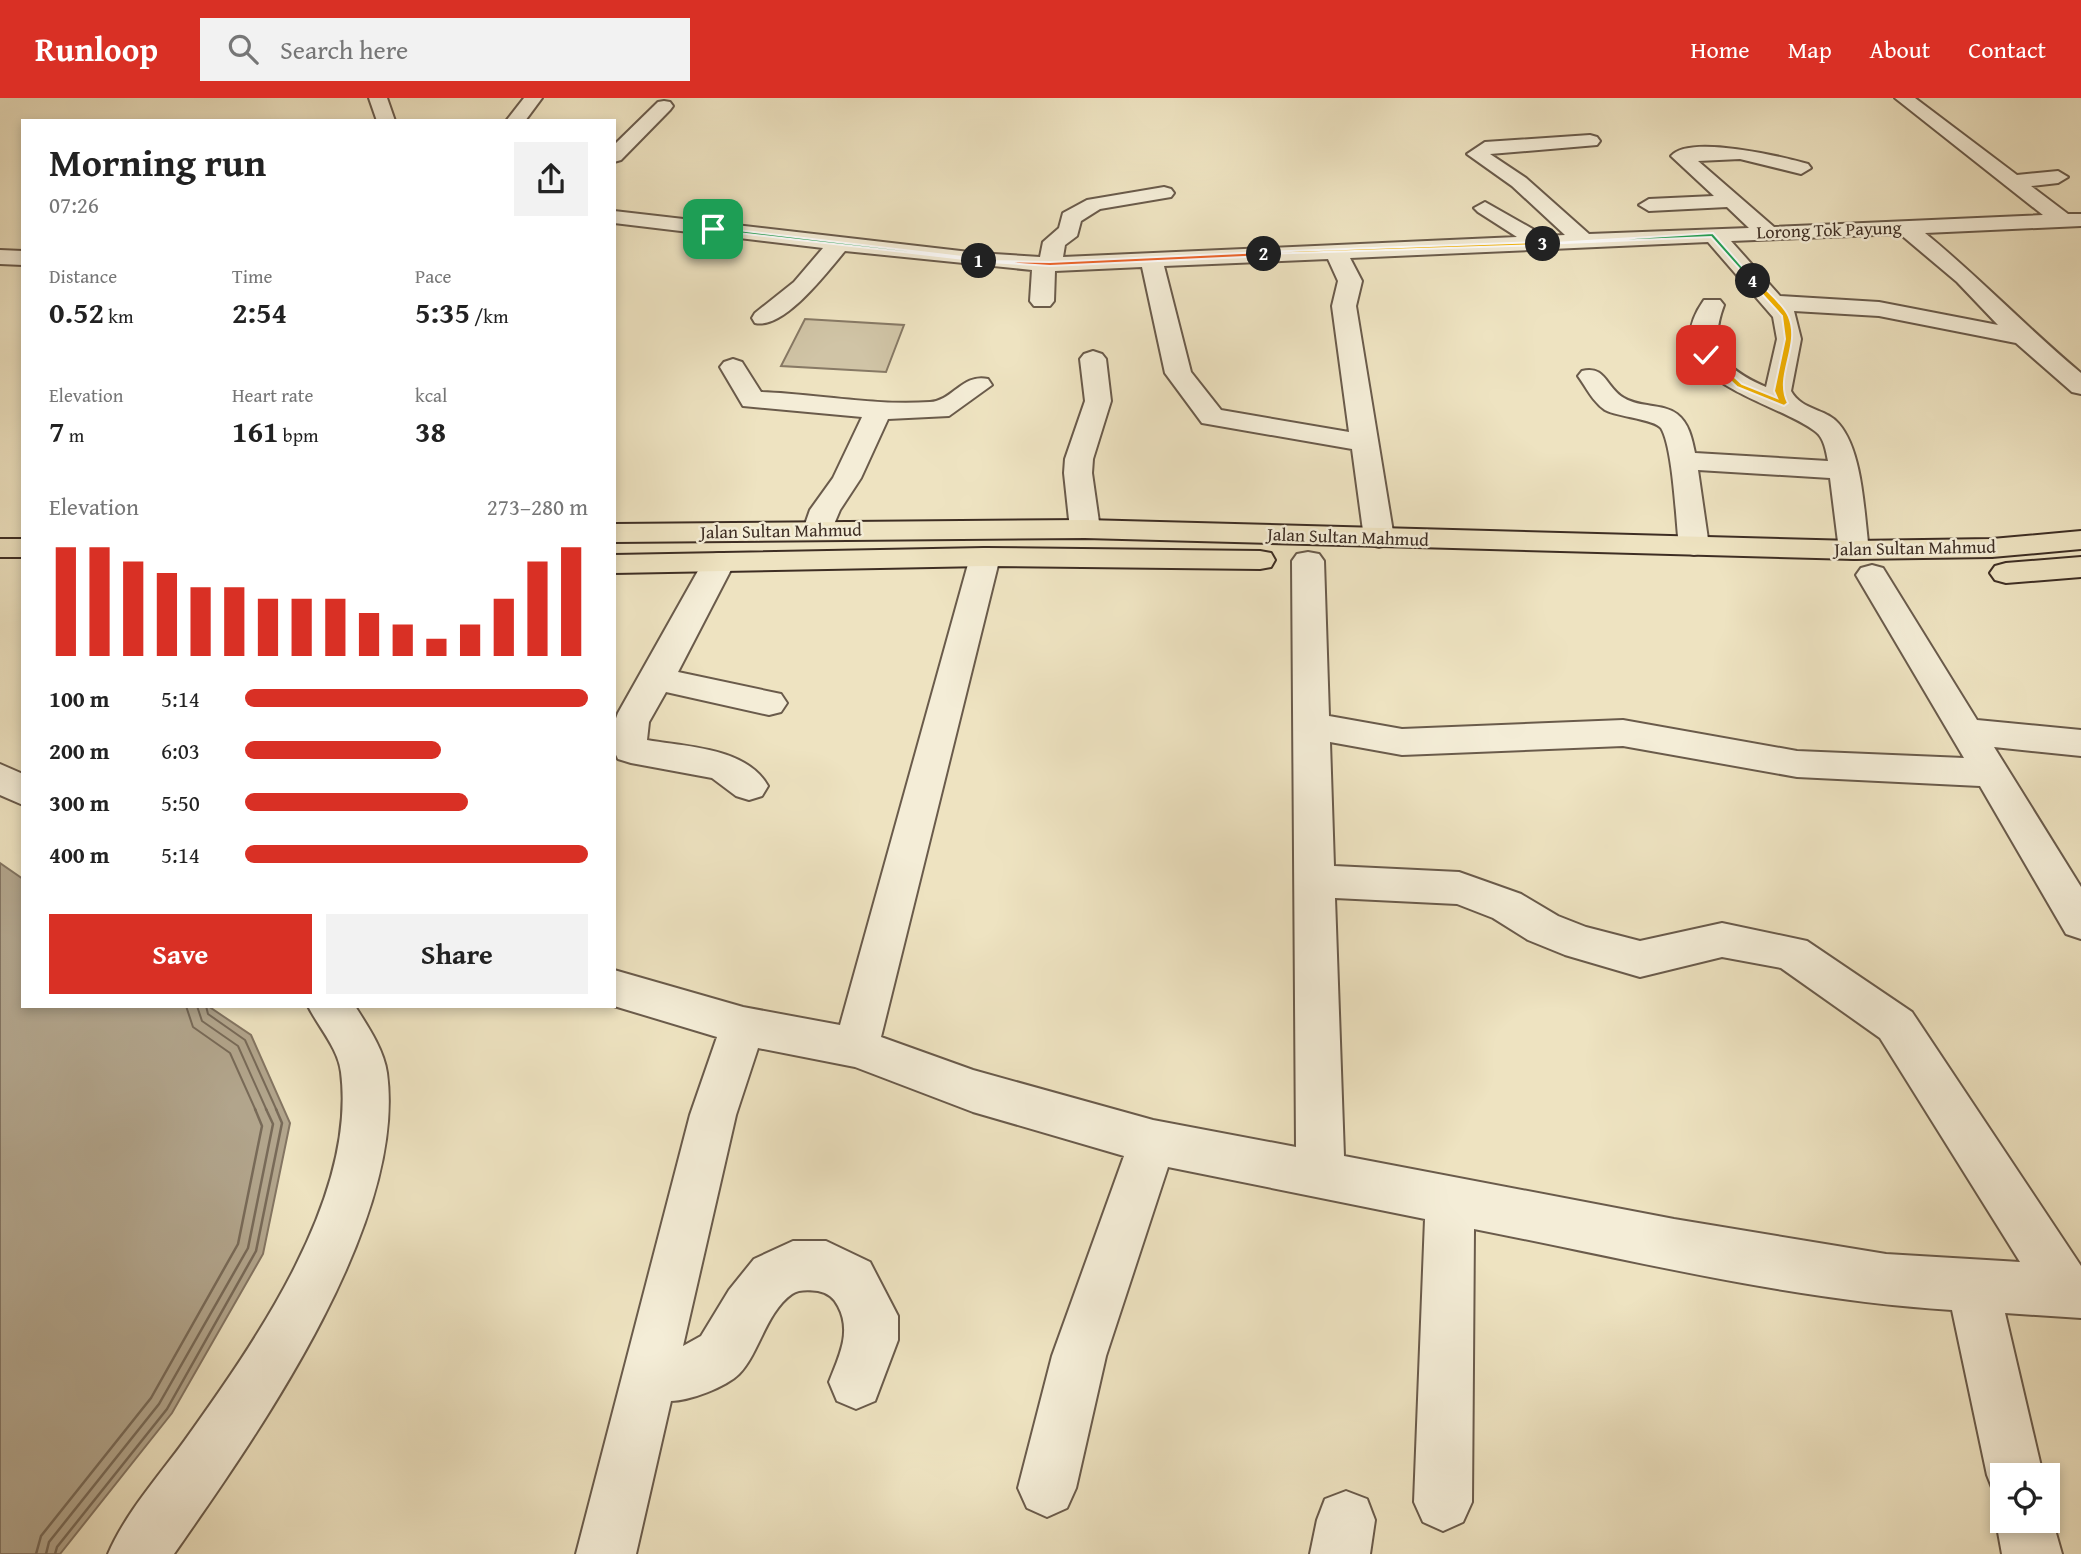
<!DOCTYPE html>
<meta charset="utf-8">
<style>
:root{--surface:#fff;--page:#f2f2f2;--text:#222;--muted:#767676;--accent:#d93025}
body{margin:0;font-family:"Gentium Book Plus",serif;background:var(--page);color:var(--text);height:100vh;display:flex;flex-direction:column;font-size:26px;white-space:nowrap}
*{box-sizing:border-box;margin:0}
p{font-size:23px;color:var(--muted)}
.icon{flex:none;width:38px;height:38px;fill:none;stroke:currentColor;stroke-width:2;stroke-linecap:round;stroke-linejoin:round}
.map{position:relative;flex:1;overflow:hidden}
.sheet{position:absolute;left:21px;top:21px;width:595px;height:889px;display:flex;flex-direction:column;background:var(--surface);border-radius:0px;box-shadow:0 4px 10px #0003}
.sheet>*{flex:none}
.tools{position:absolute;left:1990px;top:1365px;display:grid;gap:14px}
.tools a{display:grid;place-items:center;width:70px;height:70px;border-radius:0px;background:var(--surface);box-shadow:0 4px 10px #0003;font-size:35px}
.pin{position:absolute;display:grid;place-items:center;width:60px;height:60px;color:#fff;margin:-30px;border-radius:14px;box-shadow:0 4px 10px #0006}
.km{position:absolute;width:35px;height:35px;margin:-18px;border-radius:50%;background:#222;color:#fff;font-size:19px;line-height:35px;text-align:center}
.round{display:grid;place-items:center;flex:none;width:74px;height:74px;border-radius:0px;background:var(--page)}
.overview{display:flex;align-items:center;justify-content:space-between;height:119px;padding:0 28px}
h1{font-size:38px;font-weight:700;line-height:52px}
.figures{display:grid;grid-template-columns:repeat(3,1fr);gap:10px;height:119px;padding:7px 28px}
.figures div{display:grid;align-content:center}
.figures b{font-size:30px;font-weight:700}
.figures small{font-size:19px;font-weight:400}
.figures p{font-size:19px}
.chart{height:196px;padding:14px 28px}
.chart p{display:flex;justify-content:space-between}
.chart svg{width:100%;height:126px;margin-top:7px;stroke:var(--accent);stroke-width:6}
.action{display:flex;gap:14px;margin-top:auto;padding:14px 28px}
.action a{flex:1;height:80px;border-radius:0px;background:var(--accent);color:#fff;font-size:28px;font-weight:700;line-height:80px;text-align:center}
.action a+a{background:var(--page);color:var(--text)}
ul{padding:0 28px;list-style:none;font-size:23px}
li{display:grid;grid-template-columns:112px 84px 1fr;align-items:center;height:52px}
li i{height:18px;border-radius:9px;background:var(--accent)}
header{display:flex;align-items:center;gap:42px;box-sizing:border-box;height:98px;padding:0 35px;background:var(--accent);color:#fff}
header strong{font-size:33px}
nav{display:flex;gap:38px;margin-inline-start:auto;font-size:24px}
.search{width:490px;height:63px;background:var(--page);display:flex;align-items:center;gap:18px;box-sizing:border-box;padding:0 24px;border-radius:0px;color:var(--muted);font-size:26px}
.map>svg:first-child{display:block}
</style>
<header>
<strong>Runloop</strong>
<div class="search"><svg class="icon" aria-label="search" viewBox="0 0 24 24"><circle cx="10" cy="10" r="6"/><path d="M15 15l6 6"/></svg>Search here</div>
<nav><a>Home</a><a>Map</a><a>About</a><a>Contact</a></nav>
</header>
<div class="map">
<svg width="2081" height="1456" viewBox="0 0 2081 1456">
<rect width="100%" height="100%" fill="#eee3c1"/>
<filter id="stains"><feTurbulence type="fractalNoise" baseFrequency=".00286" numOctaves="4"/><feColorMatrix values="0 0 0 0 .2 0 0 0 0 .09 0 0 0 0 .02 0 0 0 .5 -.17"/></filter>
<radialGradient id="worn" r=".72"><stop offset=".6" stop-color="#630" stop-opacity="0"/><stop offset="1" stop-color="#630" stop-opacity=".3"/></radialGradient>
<path fill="#d0c4a6" stroke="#877965" stroke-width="2" d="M805,221L904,227L886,274L781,268Z"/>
<path fill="#b2a58c" stroke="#847562" stroke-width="2" d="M0,765L23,781V908H208L251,937L290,1025L263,1156L172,1315L60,1456H0Z"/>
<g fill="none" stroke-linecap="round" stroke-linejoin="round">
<g stroke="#786a58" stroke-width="2">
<path d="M186,908L193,929L230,955L256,1013"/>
<path d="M197,908L202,923L238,948L267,1013"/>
<path d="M206,908L208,916L245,942L277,1013"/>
</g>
<g stroke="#786a58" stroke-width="2.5">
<path d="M36,1456L41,1438L151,1300L238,1146L262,1028L255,1011"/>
<path d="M46,1456L49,1444L159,1306L248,1150L273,1026L266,1011"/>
<path d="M55,1456L57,1449L167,1311L256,1153L282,1025L276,1011"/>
</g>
<g stroke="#6a5b4b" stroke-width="4">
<g id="minor">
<path d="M369,0H387L395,23H377Z"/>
<path d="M524,0H542L525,23H506Z"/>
<path d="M1895,0H1915L2017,77L2058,73L2068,79L2058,85L2031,88L2068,116H2081V128L1925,135C1979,179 2027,230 2081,275V296L2072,294L2016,245L1879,218L1794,213L1801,241L1791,293C1802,313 1826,310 1839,326C1863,354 1864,416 1869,452L1865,459L1854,461L1843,459L1839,452L1830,380L1698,372L1709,448L1705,454L1694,457L1683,454L1679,448C1676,423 1673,349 1661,330C1654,321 1618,319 1605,312C1593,304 1586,289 1578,278L1582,273C1606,267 1606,290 1624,300C1640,310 1662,305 1677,316C1689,325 1692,341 1695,355L1828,363C1826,353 1824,340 1816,334C1776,302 1648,282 1704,202H1720L1724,207C1707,252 1724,271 1766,289L1777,241L1773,219L1708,144L1350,160L1362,183L1356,208L1394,440L1390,446L1379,449L1368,446L1364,440L1352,351L1202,325L1165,275L1142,169L1055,173L1054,203L1050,208H1034L1030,203L1032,172L845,153C827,174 784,232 755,225L752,220L755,215L794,184L823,150L614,125V113L978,155L1040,159L1043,144L1059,130L1063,115L1087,102L1164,89L1171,91L1174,95L1171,99L1100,111L1081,123L1077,138L1065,147L1063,159L1517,139L1478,114L1474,110L1485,104L1545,138L1565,137L1512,88L1467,56L1485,44L1590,37L1597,39L1600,43L1597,47L1490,56L1526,80L1589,136L1749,130L1727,109L1649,113L1639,107L1649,101L1714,98L1671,58C1689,36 1783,59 1808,66L1811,70L1801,76L1740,61L1698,63L1774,129L2043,117ZM1900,136L1957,184L1998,227L1879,204L1780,198L1731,143ZM1328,161L1338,183L1332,208L1349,334L1221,312L1191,274L1164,168Z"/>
<path d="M664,3L670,4L673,8L670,12L621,62L614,64V47L658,4Z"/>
<path d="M0,152L23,153V167L0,166Z"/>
<path d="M1093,253L1102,256L1106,261L1111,303L1093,361L1092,375L1100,431L1096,437L1085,440L1074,437L1070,431L1064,375L1065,361L1085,303L1080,261L1084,256Z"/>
<path d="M733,261L742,264L761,294C817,296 873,308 930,304C952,303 963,275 988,281L992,287L949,318L888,321L861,380L840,412L829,438L818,441L807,438L803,432L810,412L833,380L862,319L743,308L720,269L724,264Z"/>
<path d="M985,450L996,452L1000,459L881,939L973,972L1153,1022L1296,1049L1292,463L1297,456L1308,454L1319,456L1324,463L1329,618L1402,631L1623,622L1797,653L1964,660L1856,477L1861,470L1872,467L1883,470L1977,622L2081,632V658L1994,649L2081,789V841L2066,836L1980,688L1797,679L1623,648L1402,657L1330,644L1334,768L1459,774L1521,796L1558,818L1586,829L1640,843L1722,825L1807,843L1912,914L2081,1168V1220L2005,1215L2043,1377H2002V1400L1995,1397L1987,1377L1952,1212C1791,1202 1632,1162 1474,1131L1472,1404L1463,1424L1443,1433L1423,1424L1414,1404L1425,1121L1168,1069L1106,1258L1076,1390L1067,1410L1047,1419L1027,1410L1018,1390L1052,1258L1124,1058L973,1014L855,969L758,950L736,1017L683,1248L701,1238L729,1192L754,1161L793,1143H826L870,1164L898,1218V1242L875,1303L856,1311L837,1303L829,1284C839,1258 852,1234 838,1208C834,1200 828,1195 818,1193C810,1192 799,1191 792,1196C766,1214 759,1256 739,1276C726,1289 689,1303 671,1303L636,1456H576L690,1017L717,939L614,908V872L743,909L840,927L970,459L974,452ZM1335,800L1457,806L1493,820L1528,842L1565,857L1640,879L1722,859L1781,870L1880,940L2020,1164L1886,1156L1674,1121L1344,1058Z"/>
<path d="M719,455L730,457L735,464L678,574L781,596L787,605L781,614L769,617L666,594L649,624L647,642C686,649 746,649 768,688L762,698L749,702L736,698L712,680L631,665L618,661C611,649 612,628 618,615L703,464L708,457Z"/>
<path d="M0,666L23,676V707L0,697Z"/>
<path d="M308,908H355C367,927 384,952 387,975C407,1126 257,1337 174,1456H108C126,1414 159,1378 185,1342C255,1244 357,1100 341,974C338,950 319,930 308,908Z"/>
<path d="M1346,1393L1367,1401L1375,1422L1370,1456H1310L1317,1422L1325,1401Z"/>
<path d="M2048,1407L2062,1456H2002L1996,1423L2002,1408V1423H2048Z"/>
</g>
</g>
<g stroke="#3e2e24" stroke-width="4">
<g id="highway">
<path d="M1085,422L1854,443L1992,441L2081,433V451L1992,459L1854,461L1085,440L614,444V426Z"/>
<rect x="0" y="441" width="23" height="18"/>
<path d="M985,450L1260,453L1271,455L1275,462L1271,469L1260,471L985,468L614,475V457Z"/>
<path d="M2081,459V479L2006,485L1995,482L1990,475L1995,468L2006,465Z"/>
</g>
</g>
<use href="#minor" fill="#f4edd7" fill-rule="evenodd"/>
<use href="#highway" fill="#eee3c1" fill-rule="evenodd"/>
</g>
<path fill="#22a559" stroke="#fff" stroke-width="2" d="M713,129L979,161L982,163L711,132Z"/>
<path fill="#f0652b" stroke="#fff" stroke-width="2" d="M1264,154L1266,158L1050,168L975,163L1050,164Z"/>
<path fill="#f5b400" stroke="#fff" stroke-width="2" d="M1543,144L1545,147L1261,156L1264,154Z"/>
<path fill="#22a559" stroke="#fff" stroke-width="2" d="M1713,135L1756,184H1751L1711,139L1539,146Z"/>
<path fill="#f5b400" stroke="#fff" stroke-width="2" d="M1756,181C1765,192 1784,206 1789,219C1801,248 1774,278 1788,305L1784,308L1737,289L1703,257L1709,256L1742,286L1777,300L1774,293L1785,241L1782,218L1750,183Z"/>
<g text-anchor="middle" stroke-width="5" stroke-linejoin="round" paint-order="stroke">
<g font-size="18" fill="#3e2e24" stroke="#f4edd7">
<text transform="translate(1829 132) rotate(-2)" y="6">Lorong Tok Payung</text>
<text transform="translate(781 433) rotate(-1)" y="6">Jalan Sultan Mahmud</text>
<text transform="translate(1348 439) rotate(2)" y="6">Jalan Sultan Mahmud</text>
<text transform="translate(1915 450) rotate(-1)" y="6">Jalan Sultan Mahmud</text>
</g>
</g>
<rect width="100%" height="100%" filter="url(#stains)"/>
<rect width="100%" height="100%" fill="url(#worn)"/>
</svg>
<div class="tools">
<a><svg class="icon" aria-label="locate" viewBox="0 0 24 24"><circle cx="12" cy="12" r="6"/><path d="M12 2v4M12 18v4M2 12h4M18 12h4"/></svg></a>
</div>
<div class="pin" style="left:713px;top:131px;background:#1e9e55"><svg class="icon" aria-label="arrive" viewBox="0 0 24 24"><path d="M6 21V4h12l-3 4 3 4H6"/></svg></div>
<div class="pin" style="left:1706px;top:257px;background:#d93025"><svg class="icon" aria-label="check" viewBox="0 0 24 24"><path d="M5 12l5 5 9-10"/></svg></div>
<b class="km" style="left:979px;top:163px">1</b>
<b class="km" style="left:1264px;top:156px">2</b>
<b class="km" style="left:1543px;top:146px">3</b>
<b class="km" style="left:1753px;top:183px">4</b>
<section class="sheet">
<div class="overview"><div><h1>Morning run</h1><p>07:26</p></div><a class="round"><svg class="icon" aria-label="share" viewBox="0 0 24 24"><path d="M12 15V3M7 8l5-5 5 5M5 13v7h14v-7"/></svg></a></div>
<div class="figures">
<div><p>Distance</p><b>0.52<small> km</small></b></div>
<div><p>Time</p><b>2:54</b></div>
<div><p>Pace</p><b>5:35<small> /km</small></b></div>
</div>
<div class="figures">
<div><p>Elevation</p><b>7<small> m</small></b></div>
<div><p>Heart rate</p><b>161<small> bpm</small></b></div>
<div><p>kcal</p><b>38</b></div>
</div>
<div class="chart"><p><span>Elevation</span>273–280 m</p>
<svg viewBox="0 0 160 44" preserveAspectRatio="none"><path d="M5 44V6M15 44V6M25 44V11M35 44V15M45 44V20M55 44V20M65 44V24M75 44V24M85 44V24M95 44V29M105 44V33M115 44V38M125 44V33M135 44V24M145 44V11M155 44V6"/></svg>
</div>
<ul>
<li><b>100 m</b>5:14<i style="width:100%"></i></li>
<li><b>200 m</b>6:03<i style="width:57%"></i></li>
<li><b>300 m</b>5:50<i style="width:65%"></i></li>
<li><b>400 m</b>5:14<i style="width:100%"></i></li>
</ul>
<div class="action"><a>Save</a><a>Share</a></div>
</section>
</div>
